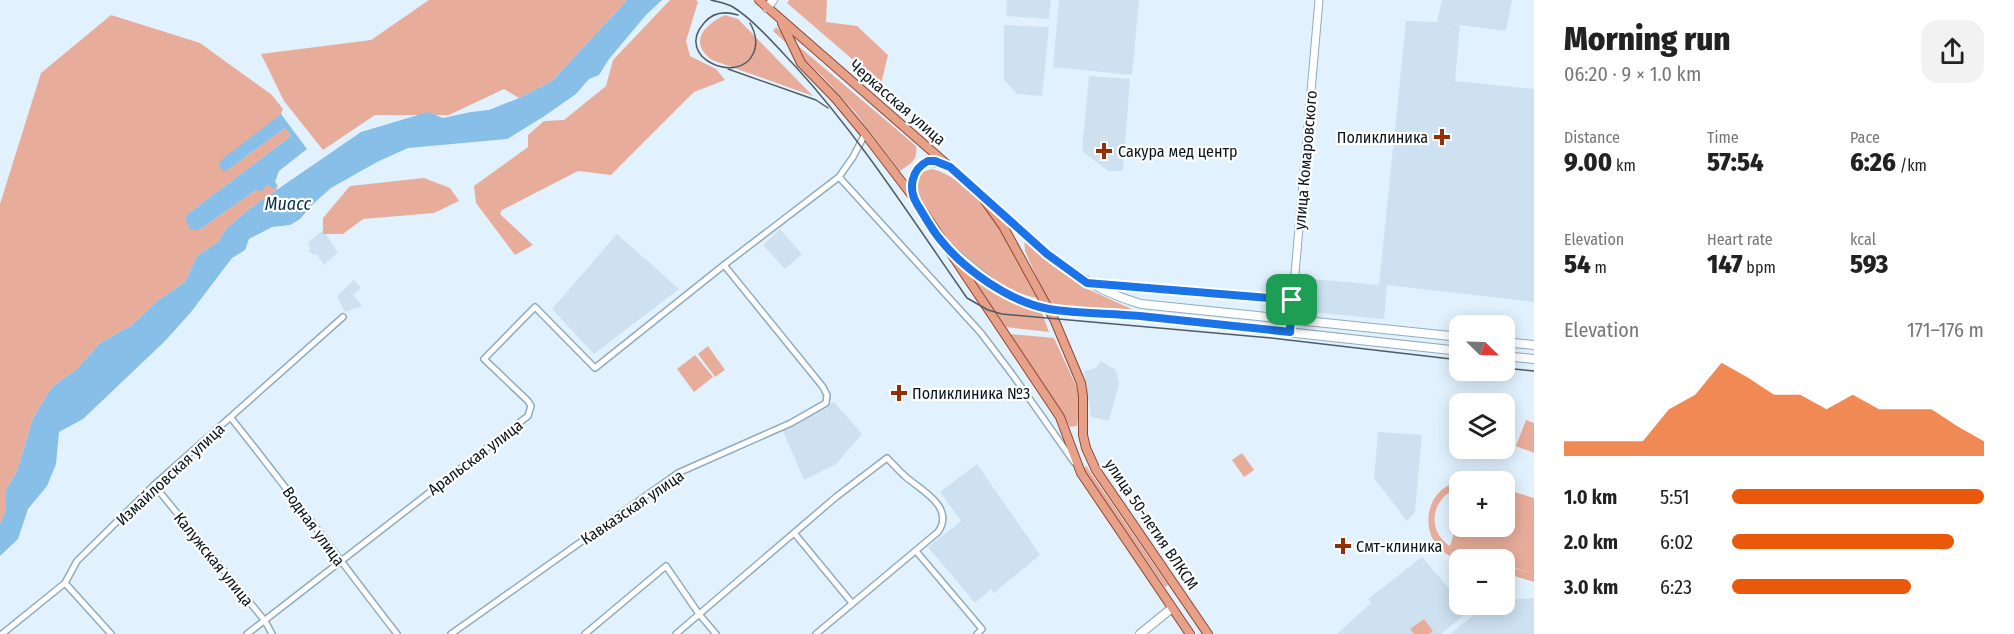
<!DOCTYPE html>
<meta charset="utf-8">
<style>
:root{--surface:#fff;--page:#f2f2f2;--text:#222;--muted:#767676;--accent:#ea580c}
body{margin:0;font-family:"Fira Sans Condensed",sans-serif;background:var(--page);color:var(--text);height:100vh;display:flex;flex-direction:column;font-size:22px;white-space:nowrap}
*{box-sizing:border-box;margin:0}
p{font-size:20px;color:var(--muted)}
.icon{flex:none;width:33px;height:33px;fill:none;stroke:currentColor;stroke-width:2;stroke-linecap:round;stroke-linejoin:round}
.map{position:relative;flex:1;overflow:hidden}
.side{display:flex;flex-direction:column;background:var(--surface);width:480px}
.side>*{flex:none}
.needle{width:39px;rotate:113deg}
.buttons{position:absolute;left:1449px;top:315px;display:grid;gap:12px}
.buttons a{display:grid;place-items:center;width:66px;height:66px;border-radius:12px;background:var(--surface);box-shadow:0 3px 15px #0003;font-size:30px}
.pin{position:absolute;display:grid;place-items:center;width:51px;height:51px;color:#fff;margin:-26px;border-radius:12px;box-shadow:0 3px 9px #0006}
.round{display:grid;place-items:center;flex:none;width:63px;height:63px;border-radius:18px;background:var(--page)}
.overview{display:flex;align-items:center;justify-content:space-between;height:102px;padding:0 30px}
h1{font-size:33px;font-weight:800;line-height:45px}
.metrics{display:grid;grid-template-columns:repeat(3,1fr);gap:9px;height:102px;padding:6px 30px}
.metrics div{display:grid;align-content:center}
.metrics b{font-size:26px;font-weight:800}
.metrics small{font-size:16px;font-weight:400}
.metrics p{font-size:16px}
.chart{height:168px;padding:12px 30px}
.chart p{display:flex;justify-content:space-between}
.chart svg{width:100%;height:108px;margin-top:6px;fill:var(--accent);opacity:.7}
ul{padding:0 30px;list-style:none;font-size:20px}
li{display:grid;grid-template-columns:96px 72px 1fr;align-items:center;height:45px}
li i{height:15px;border-radius:8px;background:var(--accent)}
main{display:flex;flex:1;min-height:0}
.map>svg:first-child{display:block}
</style>
<main>
<div class="map">
<svg width="1534" height="634" viewBox="0 0 1534 634">
<rect width="100%" height="100%" fill="#e1f2fe"/>
<g fill="#cee1f1">
<path d="M1007,0H1051L1049,19L1006,16Z"/>
<path d="M1059,0H1139L1132,75L1053,67Z"/>
<path d="M1442,0H1512L1506,31L1452,24L1460,26L1455,81L1534,89V302L1387,285L1384,319L1299,311L1302,278L1379,285L1406,21L1437,22Z"/>
<path d="M1004,25L1049,27L1042,96L1017,94L1004,80Z"/>
<path d="M1089,76L1130,79L1123,171H1108L1082,151Z"/>
<path d="M780,229L802,254L785,269L763,245Z"/>
<path d="M323,230L338,252L324,265L317,254L314,255L308,251L311,249L308,242Z"/>
<path d="M617,234L679,289L594,354L552,309Z"/>
<path d="M354,280L361,288L353,295L362,306L345,312L337,296Z"/>
<path d="M1101,361L1116,370L1119,384L1109,421L1091,417L1084,371L1096,368Z"/>
<path d="M834,402L862,434L836,464L804,480L783,431Z"/>
<path d="M1378,432L1422,435L1415,512L1407,521L1374,478Z"/>
<path d="M977,464L1040,555L994,593L991,589L975,603L928,547L961,521L940,492Z"/>
<path d="M1422,557L1459,600L1460,604L1463,605L1469,611L1441,634H1337L1371,603L1368,599Z"/>
<path d="M1534,598V634H1450L1487,605L1504,604L1505,600Z"/>
</g>
<g fill="#e8ad9a">
<path d="M429,0H627L552,81L519,98L504,89L449,115H375L323,150L284,101L261,54L371,40Z"/>
<path d="M670,0H696L698,2L686,41L690,56L716,69L725,80L694,92L611,175L578,171L502,210L500,214L533,245L515,255L476,203L474,186L528,147V135L544,121L564,120L606,86L613,60Z"/>
<path d="M789,0H827L826,22L857,26L888,55L881,84L787,3Z"/>
<path d="M111,15L200,43L272,95L283,109L281,114L226,171L285,128L291,136L185,216L199,230L256,190L267,185L278,189L249,209L226,229L218,242L197,256L185,282L157,301L132,325L100,343L77,369L52,387L33,418L17,471L6,490V509L0,524V204L41,73Z"/>
<path d="M725,15L738,19L813,96L712,60C688,42 704,25 725,15Z"/>
<path d="M776,27L916,146C918,161 911,163 900,171L854,111L822,76L773,31Z"/>
<path d="M932,169C983,182 1014,256 1037,298C997,291 946,246 926,211C923,206 918,200 918,194C916,187 919,179 922,172Z"/>
<path d="M424,178L450,188L459,201L434,213L363,219L343,234H323V218L350,186Z"/>
<path d="M1024,238L1050,264L1083,287L1136,311L1049,305L1025,251Z"/>
<path d="M971,276L991,291L1042,313L1049,332L1006,327Z"/>
<path d="M1010,334L1054,338L1077,388L1080,406L1077,426L1070,427Z"/>
<path d="M708,346L725,370L715,377L698,354Z"/>
<path d="M695,355L713,377L694,392L677,369Z"/>
<path d="M1526,420L1534,423V453L1516,446Z"/>
<path d="M1242,453L1254,470L1244,477L1232,460Z"/>
<path d="M1086,466L1168,585L1165,587L1085,472L1084,468Z"/>
<path d="M1460,482L1459,488C1432,496 1425,530 1450,546L1459,517L1460,526H1504L1505,489L1534,498V582L1505,573V565L1533,574L1505,564L1504,560L1490,559L1454,548L1487,559C1474,560 1461,561 1450,556C1417,540 1423,487 1460,482Z"/>
<path d="M1424,619L1433,631L1429,634H1414L1410,629Z"/>
</g>
<g fill="#87bfe8">
<path d="M627,0H662L646,15L609,59L599,75L589,79L576,94L543,117L507,139L408,148L377,162L331,188L312,205L300,219L290,225L272,227L249,239L245,250L232,258L191,312L165,341L83,419L59,432L56,464L47,486L28,509L18,539L0,556V524L6,509V490L17,471L33,418L52,387L77,369L100,343L132,325L157,301L185,282L197,256L218,242L226,229L249,209L361,132L428,112L443,118L471,112L489,110L519,98L552,81Z"/>
<path d="M281,114L307,149L279,171L275,182L278,186L275,189L267,185L262,191L256,190L199,230H190L185,216L291,136L285,128L226,171L221,169L219,165L221,160Z"/>
</g>
<g fill="none" stroke-linecap="round" stroke-linejoin="round">
<g stroke="#91abbe" stroke-width="8">
<g id="minor">
<path d="M839,177L981,333L1012,374L1074,462"/>
<path d="M1094,283L1292,300"/>
<path d="M231,418C288,489 341,562 397,634"/>
<path d="M154,485L265,621L272,634"/>
<path d="M795,534L852,603"/>
<path d="M916,551L982,629L977,634"/>
<path d="M65,583L111,634"/>
<path d="M2,634L65,583L77,561L154,485L343,317"/>
<path d="M247,634L528,416L531,406L528,401L484,359L535,307L595,368L724,265L839,177L853,157L865,134"/>
<path d="M451,634L678,473L791,423L826,403L827,395L823,387L724,265"/>
<path d="M585,634L666,566L699,614L716,634"/>
<path d="M676,634L836,497L887,458C893,464 900,472 907,478C923,491 955,508 938,532L816,634"/>
</g>
</g>
<g stroke="#91abbe" stroke-width="9">
<path id="tertiary" d="M1291,319L1319,0"/>
</g>
<g stroke="#91abbe" stroke-width="10">
<g id="secondary">
<path d="M767,8L773,0"/>
<path d="M991,205C1039,247 1077,286 1141,304L1460,337"/>
<path d="M952,251L997,288L1020,300L1048,309L1141,316L1460,351"/>
<path d="M1504,342L1534,345"/>
<path d="M1504,356L1534,359"/>
<path d="M1140,634L1172,608"/>
</g>
</g>
<g stroke="#90462f" stroke-width="10">
<g id="primary">
<path d="M759,0L950,167L983,198L1003,226L1054,319L1081,383L1083,396V435L1086,448L1096,470L1208,634"/>
<path d="M782,23L801,63L836,99L865,134L914,198L1060,417L1081,473L1190,634"/>
<path d="M913,195C908,173 920,156 943,164"/>
</g>
</g>
<use href="#minor" stroke="#fff" stroke-width="5"/>
<use href="#tertiary" stroke="#fff" stroke-width="7"/>
<use href="#secondary" stroke="#fff" stroke-width="8"/>
<use href="#primary" stroke="#e8a189" stroke-width="8"/>
<g stroke="#4f5c64" stroke-width="1.5">
<path d="M711,0C718,2 726,3 733,7C754,20 779,49 796,67C857,134 906,210 958,285L967,298L988,310L1002,314L1271,338L1460,360"/>
<path d="M738,15C725,11 713,12 704,23C673,58 739,85 753,54C758,44 755,32 750,23"/>
<path d="M728,69L816,100L828,108"/>
<path d="M1504,368L1534,371"/>
</g>
</g>
<g fill="none" stroke-linecap="round" stroke-linejoin="round">
<g stroke="#fff" stroke-width="12">
<path id="route" d="M928,161H935L950,167L1047,254L1087,283L1292,300L1290,332C1240,327 1190,321 1140,316C1110,313 1079,314 1049,309C1010,302 964,270 939,238C931,228 924,215 917,204C908,189 911,169 928,161Z"/>
</g>
<use href="#route" stroke="#1a73e8" stroke-width="8"/>
</g>
<g fill="#952f06" stroke="#fff" stroke-width="2">
<path d="M1439 128h6v6h6v6h-6v6h-6v-6h-6v-6h6z"/>
<path d="M1101 142h6v6h6v6h-6v6h-6v-6h-6v-6h6z"/>
<path d="M896 384h6v6h6v6h-6v6h-6v-6h-6v-6h6z"/>
<path d="M1340 537h6v6h6v6h-6v6h-6v-6h-6v-6h6z"/>
</g>
<g text-anchor="middle" stroke-width="4.5" stroke-linejoin="round" paint-order="stroke">
<g font-size="16" fill="#09131a" stroke="#fff">
<text transform="translate(898 102) rotate(41)" y="6">Черкасская улица</text>
<text transform="translate(1305 160) rotate(-85)" y="6">улица Комаровского</text>
<text transform="translate(475 457) rotate(-37)" y="6">Аральская улица</text>
<text transform="translate(170 474) rotate(-43)" y="6">Измайловская улица</text>
<text transform="translate(632 507) rotate(-34)" y="6">Кавказская улица</text>
<text transform="translate(1152 524) rotate(56)" y="6">улица 50-летия ВЛКСМ</text>
<text transform="translate(314 526) rotate(54)" y="6">Водная улица</text>
<text transform="translate(214 559) rotate(51)" y="6">Калужская улица</text>
</g>
<g font-size="16" fill="#09131a" stroke="#fff" text-anchor="start">
<text x="1428" y="143" text-anchor="end">Поликлиника</text>
<text x="1118" y="157">Сакура мед центр</text>
<text x="912" y="399">Поликлиника №3</text>
<text x="1356" y="552">Смт-клиника</text>
</g>
<g font-size="18" font-style="italic" fill="#01304b" stroke="#fff">
<text x="288" y="210">Миасс</text>
</g>
</g>
</svg>
<div class="buttons">
<a><svg class="needle" viewBox="-14 -14 28 28"><path d="M0-13l5 13h-10z" fill="#e53935"/><path d="M0 13l5-13h-10z" fill="#767676"/></svg></a>
<a><svg class="icon" aria-label="layers" viewBox="0 0 24 24"><path d="M12 4l9 5-9 5-9-5zM3 14l9 5 9-5"/></svg></a>
<a>+</a>
<a>−</a>
</div>
<div class="pin" style="left:1292px;top:300px;background:#1e9e55"><svg class="icon" aria-label="arrive" viewBox="0 0 24 24"><path d="M6 21V4h12l-3 4 3 4H6"/></svg></div>
</div>
<section class="side">
<div class="overview"><div><h1>Morning run</h1><p>06:20 · 9 × 1.0 km</p></div><a class="round"><svg class="icon" aria-label="share" viewBox="0 0 24 24"><path d="M12 15V3M7 8l5-5 5 5M5 13v7h14v-7"/></svg></a></div>
<div class="metrics">
<div><p>Distance</p><b>9.00<small> km</small></b></div>
<div><p>Time</p><b>57:54</b></div>
<div><p>Pace</p><b>6:26<small> /km</small></b></div>
</div>
<div class="metrics">
<div><p>Elevation</p><b>54<small> m</small></b></div>
<div><p>Heart rate</p><b>147<small> bpm</small></b></div>
<div><p>kcal</p><b>593</b></div>
</div>
<div class="chart"><p><span>Elevation</span>171–176 m</p>
<svg viewBox="0 0 160 44" preserveAspectRatio="none"><path d="M0 44V38L10 38L20 38L30 38L40 25L50 19L60 6L70 12L80 19L90 19L100 25L110 19L120 25L130 25L140 25L150 32L160 38V44z"/></svg>
</div>
<ul>
<li><b>1.0 km</b>5:51<i style="width:100%"></i></li>
<li><b>2.0 km</b>6:02<i style="width:88%"></i></li>
<li><b>3.0 km</b>6:23<i style="width:71%"></i></li>
</ul>
</section>
</main>
